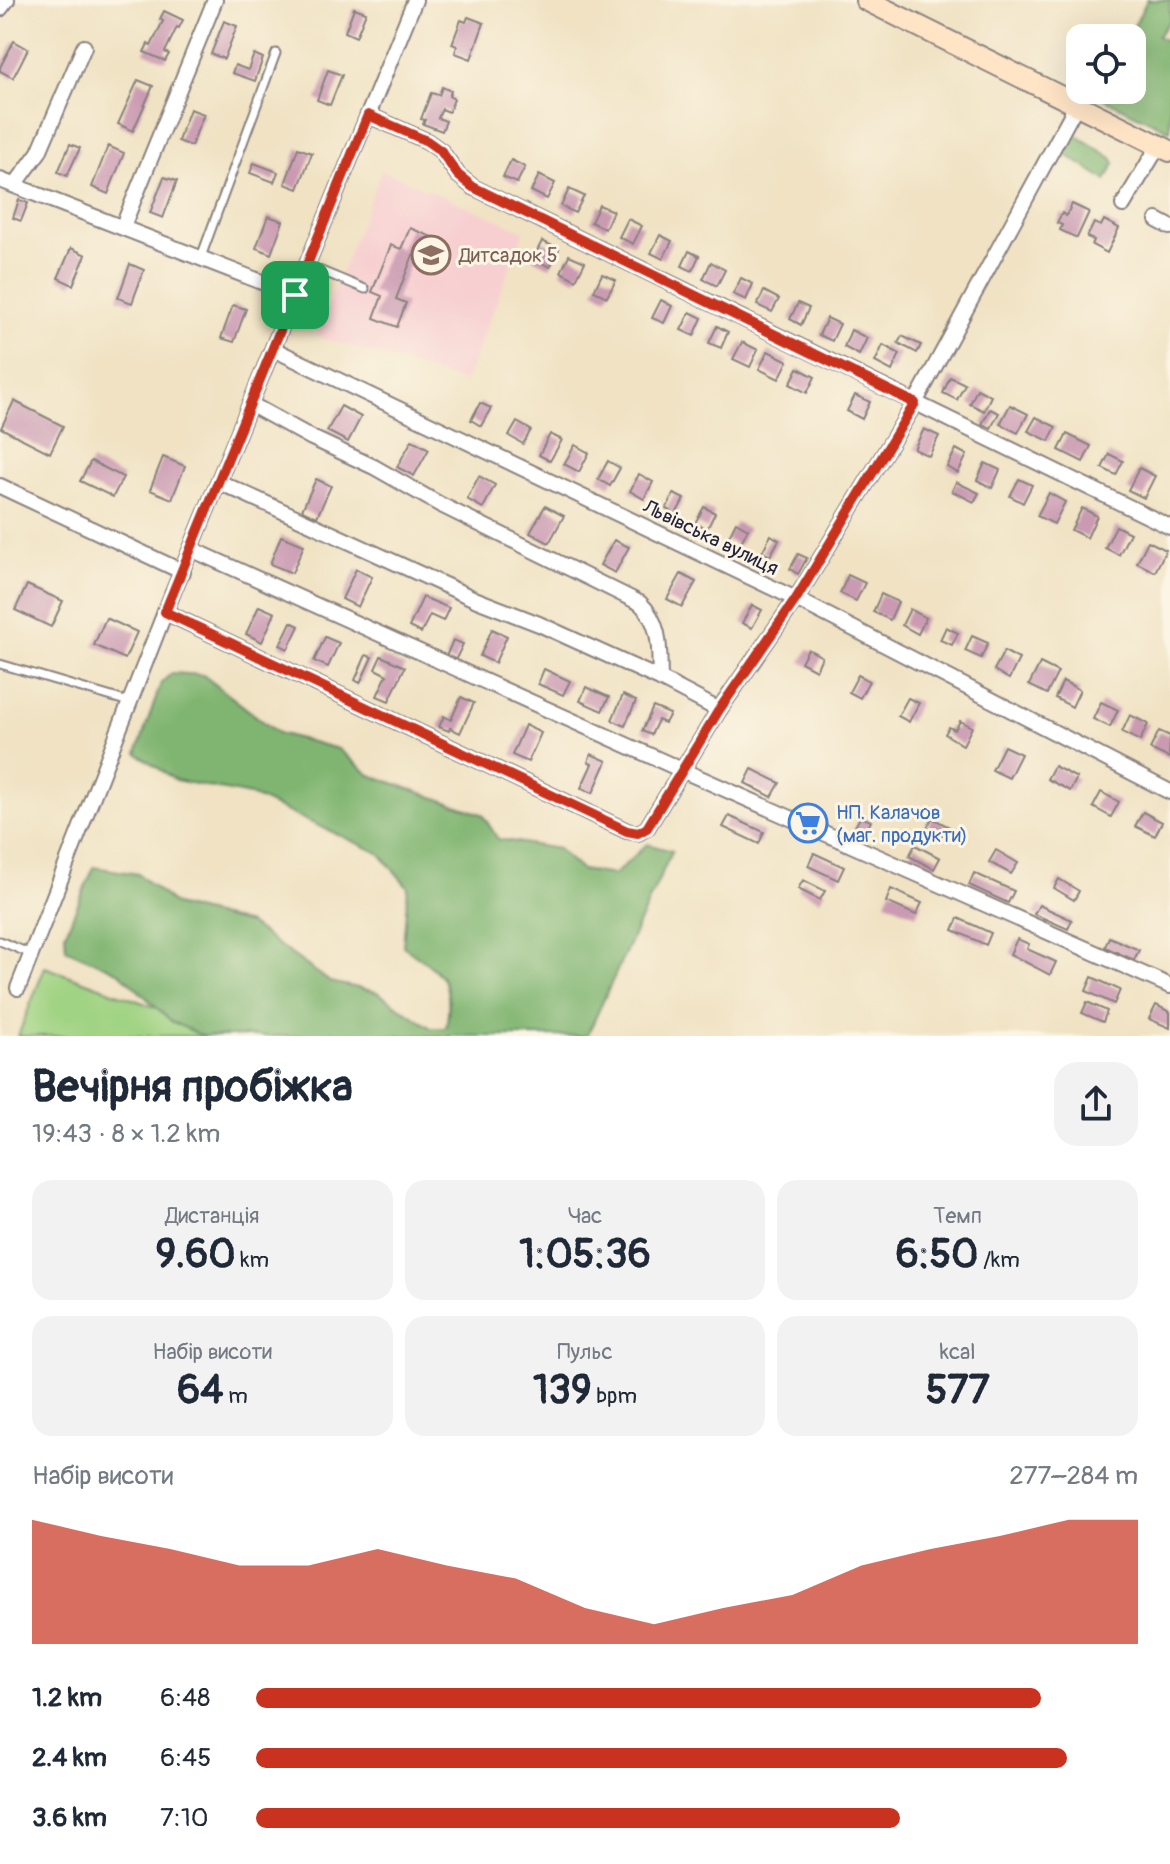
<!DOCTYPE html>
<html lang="uk">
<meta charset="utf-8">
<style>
:root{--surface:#fff;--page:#f2f2f3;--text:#1f2937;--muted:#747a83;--accent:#c8321e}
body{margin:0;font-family:Pangolin,sans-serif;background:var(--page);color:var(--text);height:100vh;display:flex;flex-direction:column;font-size:30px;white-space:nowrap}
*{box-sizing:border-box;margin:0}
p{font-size:26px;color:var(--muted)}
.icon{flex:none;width:44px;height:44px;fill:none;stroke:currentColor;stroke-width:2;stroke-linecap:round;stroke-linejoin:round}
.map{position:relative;height:1036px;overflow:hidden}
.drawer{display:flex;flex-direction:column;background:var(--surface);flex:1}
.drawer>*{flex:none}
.buttons{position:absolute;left:1066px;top:24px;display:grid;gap:16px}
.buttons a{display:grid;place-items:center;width:80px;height:80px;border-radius:16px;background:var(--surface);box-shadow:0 8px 32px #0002;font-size:40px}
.pin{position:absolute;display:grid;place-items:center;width:68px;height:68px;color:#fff;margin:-34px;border-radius:16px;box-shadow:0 4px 12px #0006}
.round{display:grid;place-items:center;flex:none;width:84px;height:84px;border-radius:24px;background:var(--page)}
.overview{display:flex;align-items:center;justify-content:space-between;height:136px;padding:0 32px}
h1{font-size:44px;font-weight:700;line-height:60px}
.figures{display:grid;grid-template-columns:repeat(3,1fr);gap:12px;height:136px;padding:8px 32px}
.figures div{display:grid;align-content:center;border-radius:20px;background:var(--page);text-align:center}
.figures b{font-size:40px;font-weight:700}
.figures small{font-size:22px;font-weight:400}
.figures p{font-size:22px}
.chart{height:224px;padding:16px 32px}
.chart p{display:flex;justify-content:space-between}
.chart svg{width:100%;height:144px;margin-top:8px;fill:var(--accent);opacity:.7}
ul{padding:0 32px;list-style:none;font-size:26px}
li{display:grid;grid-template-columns:128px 96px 1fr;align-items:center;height:60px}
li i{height:20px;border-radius:10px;background:var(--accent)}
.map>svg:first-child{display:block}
</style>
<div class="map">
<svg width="1170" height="1036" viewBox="0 0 1170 1036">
<rect width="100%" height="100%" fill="#fcf5e5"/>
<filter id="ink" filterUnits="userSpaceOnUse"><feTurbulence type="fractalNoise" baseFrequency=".0125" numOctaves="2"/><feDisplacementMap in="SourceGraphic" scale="16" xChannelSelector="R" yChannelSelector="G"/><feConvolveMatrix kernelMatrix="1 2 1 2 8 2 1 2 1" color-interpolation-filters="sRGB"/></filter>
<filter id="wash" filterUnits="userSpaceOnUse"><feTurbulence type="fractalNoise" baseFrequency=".006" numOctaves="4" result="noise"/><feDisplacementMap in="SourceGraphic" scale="32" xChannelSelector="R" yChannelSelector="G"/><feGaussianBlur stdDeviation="1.8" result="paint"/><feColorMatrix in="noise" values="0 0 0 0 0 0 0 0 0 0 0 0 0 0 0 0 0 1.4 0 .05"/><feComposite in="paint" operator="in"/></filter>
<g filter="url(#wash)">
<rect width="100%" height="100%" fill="#f0e2c3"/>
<path fill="#f7cfd1" d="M382,170L524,231L465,382L316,336Z"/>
<path fill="#a0d383" stroke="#617a5f" stroke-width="2" d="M45,967L234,1036H18Z"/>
<g fill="#80b571" stroke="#516c56" stroke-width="2">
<path d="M1147,0H1170V20L1158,36L1170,43V131L1098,96L1101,90H1132V38H1128Z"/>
<path d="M1073,133L1112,158L1115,163L1106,180L1063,153Z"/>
<path d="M172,673L203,675L278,733L338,749L370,775L482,814L498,839L558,849L581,870L614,875L647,844L672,851L587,1036H203L172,1022L120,973L66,949L65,934L94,867L138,874L175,905L249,924L330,982L377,992L431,1028H446C455,978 441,973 403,946L408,887L379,853L250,795L175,780L137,753L161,683Z"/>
</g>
<g id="blocks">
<g fill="#ca9ab2">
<path d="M354,8L366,12L356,37L345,32Z"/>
<path d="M164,11L183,20L179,28L177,27L165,52L169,54L165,61L144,52L148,44L151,46L163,21L160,19Z"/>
<path d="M468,17L484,23L471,59L455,53L457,46L452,44L461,20L466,22Z"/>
<path d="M224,21L237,26L224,59L211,54Z"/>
<path d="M14,41L28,49L13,78L0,71V67Z"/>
<path d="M254,54L263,58L255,81L232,73L235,65L248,70Z"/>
<path d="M328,70L342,75L330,105L317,100Z"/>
<path d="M138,80L153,86L133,131L118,124Z"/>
<path d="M442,87L451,91L449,96L454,99L449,112L442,109L438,118L446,121L442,131L423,124L425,120L421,119L431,93L439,95Z"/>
<path d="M190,109L204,114L191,146L178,141Z"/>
<path d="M70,144L80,148L67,176L58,172Z"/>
<path d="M108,146L124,153L108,194L92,187Z"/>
<path d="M298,148L312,153L298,189L285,184Z"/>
<path d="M511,160L525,167L517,183L503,177Z"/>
<path d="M254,163L278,172L274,182L250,173Z"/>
<path d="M539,175L555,183L547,199L531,191Z"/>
<path d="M164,177L177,181L163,218L150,213Z"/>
<path d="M569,189L584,196L575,213L561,206Z"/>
<path d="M19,200L28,203L21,221L13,218Z"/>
<path d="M1072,204L1089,212L1077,238L1060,230L1062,225L1057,223L1062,213L1066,216Z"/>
<path d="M599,205L613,211L605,229L591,222Z"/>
<path d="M268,216L283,221L271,254L256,248Z"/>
<path d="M628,219L642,226L633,244L619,237Z"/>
<path d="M1104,220L1119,228L1107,253L1092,245L1094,240L1087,237L1094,223L1101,226Z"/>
<path d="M410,228L432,237L423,259L413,255L396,299L406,303L397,327L374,318L382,296L372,292L391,245L401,249Z"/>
<path d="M660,235L672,241L663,259L651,253Z"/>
<path d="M542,241L559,249L550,267L533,259Z"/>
<path d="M71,248L86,255L73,285L58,278Z"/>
<path d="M689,251L699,256L692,271L682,266Z"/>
<path d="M569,255L585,262L576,280L561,272Z"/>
<path d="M711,262L725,270L717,286L703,279Z"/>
<path d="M130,264L144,270L132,303L118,298Z"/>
<path d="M602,274L616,280L607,297L594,291Z"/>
<path d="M741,278L753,284L746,300L733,294Z"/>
<path d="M764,291L779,299L772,312L757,305Z"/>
<path d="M661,300L672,306L664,323L652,318Z"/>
<path d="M798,303L809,308L801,325L790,319Z"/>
<path d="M233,305L246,309L234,342L221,338Z"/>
<path d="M690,312L702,318L694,336L681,330Z"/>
<path d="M827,318L840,324L832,341L819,335Z"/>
<path d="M717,326L728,332L721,348L709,343Z"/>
<path d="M851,330L867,338L859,355L844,347Z"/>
<path d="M902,336L921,345L917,353L898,343Z"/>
<path d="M742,342L758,350L750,367L733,359Z"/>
<path d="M883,345L900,354L892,371L875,362Z"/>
<path d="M768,351L788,361L779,379L759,369Z"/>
<path d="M798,368L815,377L807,393L790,384Z"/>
<path d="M950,377L965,384L957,400L943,393Z"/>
<path d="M977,389L991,396L984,411L970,404Z"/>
<path d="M855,395L870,402L862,419L847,411Z"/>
<path d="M14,401L63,426L50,453L1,428Z"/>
<path d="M480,403L491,408L481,426L471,420Z"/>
<path d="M1010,405L1028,414L1018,433L1000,424Z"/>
<path d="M341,406L361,417L348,442L327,431Z"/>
<path d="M990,409L999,413L991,428L982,424Z"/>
<path d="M1036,417L1056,427L1049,441L1028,431Z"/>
<path d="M517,422L531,430L523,444L509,436Z"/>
<path d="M924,429L939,436L929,456L914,449Z"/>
<path d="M550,434L562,440L550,461L539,455Z"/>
<path d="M1067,434L1091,446L1083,462L1059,450Z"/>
<path d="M412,440L429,449L414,476L397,467Z"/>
<path d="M575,445L589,453L579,472L564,464Z"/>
<path d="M956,449L967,455L958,473L947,467Z"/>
<path d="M1109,454L1123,461L1116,475L1102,468Z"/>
<path d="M163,457L185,466L172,499L150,490Z"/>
<path d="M91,461L123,477L113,497L80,481Z"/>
<path d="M608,461L620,468L610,486L598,479Z"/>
<path d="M985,463L1000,470L992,488L977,480Z"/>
<path d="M1139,468L1155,476L1144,498L1128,490Z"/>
<path d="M639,474L653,482L644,499L630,491Z"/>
<path d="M479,476L495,485L483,508L467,499Z"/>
<path d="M316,479L331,486L317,517L302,510Z"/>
<path d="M1019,479L1032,485L1023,503L1010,496Z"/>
<path d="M956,482L979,493L974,502L952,491Z"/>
<path d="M1049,493L1065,502L1054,524L1037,516Z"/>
<path d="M674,494L684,499L676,514L666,509Z"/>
<path d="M545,506L564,516L549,543L530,533Z"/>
<path d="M704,507L715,513L707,529L695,523Z"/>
<path d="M1082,508L1097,516L1087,538L1071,530Z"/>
<path d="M736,522L748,529L739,546L727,540Z"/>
<path d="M1116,526L1130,533L1119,555L1105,548Z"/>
<path d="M771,535L779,540L770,556L762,552Z"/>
<path d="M281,536L304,545L292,573L270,564Z"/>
<path d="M614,540L629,547L615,573L600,565Z"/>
<path d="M1148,541L1166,550L1155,572L1137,563Z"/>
<path d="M798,554L807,558L798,574L790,569Z"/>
<path d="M356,569L372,577L358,607L342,599Z"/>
<path d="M681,574L696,582L682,607L667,599Z"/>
<path d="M848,575L865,583L856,601L840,593Z"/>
<path d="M27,585L63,601L51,627L15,610Z"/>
<path d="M881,594L898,602L890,620L873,612Z"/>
<path d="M423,597L449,608L443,621L430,615L421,633L409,627Z"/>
<path d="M752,605L762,610L752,628L742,623Z"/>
<path d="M259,606L275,613L262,642L246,634Z"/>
<path d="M910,609L926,618L918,634L902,625Z"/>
<path d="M106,618L137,632L125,659L94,645Z"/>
<path d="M291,622L299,626L288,649L280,645Z"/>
<path d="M946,627L958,633L952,645L940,640Z"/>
<path d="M492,629L507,636L495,663L480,656Z"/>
<path d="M972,636L988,643L981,658L965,651Z"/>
<path d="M325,637L339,643L328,667L314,661Z"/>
<path d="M453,640L463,644L454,663L445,659Z"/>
<path d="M808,649L822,657L816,670L801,662Z"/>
<path d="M1004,651L1019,659L1009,679L994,670Z"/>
<path d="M366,655L372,657L360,683L355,680Z"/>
<path d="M381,656L405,667L389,701L377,696L387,675L375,669Z"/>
<path d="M1040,663L1058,672L1047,694L1029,685Z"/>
<path d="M544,669L570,681L563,695L538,684Z"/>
<path d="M858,675L869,681L860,698L849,692Z"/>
<path d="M1063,681L1080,690L1072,707L1055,698Z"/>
<path d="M586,687L609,697L602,711L580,701Z"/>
<path d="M623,695L636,701L625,726L612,720Z"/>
<path d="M461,697L474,703L460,733L450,728L449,731L439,727L444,716L451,720Z"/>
<path d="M908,698L919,703L909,722L898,716Z"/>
<path d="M1101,702L1118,710L1110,727L1093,719Z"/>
<path d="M653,707L670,714L665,723L658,720L651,735L642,731Z"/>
<path d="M1130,715L1148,724L1140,741L1122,732Z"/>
<path d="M960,721L972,727L963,745L945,734L949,727L955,730Z"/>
<path d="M525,725L541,733L528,762L512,755Z"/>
<path d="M1159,731L1170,736L1169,758L1150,749Z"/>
<path d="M1004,746L1021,754L1009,778L992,770Z"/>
<path d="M591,754L607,761L593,793L581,788L592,764L588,762Z"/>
<path d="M1054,766L1077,778L1070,791L1047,779Z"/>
<path d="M752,769L780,783L772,797L745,783Z"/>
<path d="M1101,792L1119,802L1111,817L1093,807Z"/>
<path d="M1143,812L1162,822L1155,836L1135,826Z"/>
<path d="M729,816L764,832L759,844L723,827Z"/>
<path d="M860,817L871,821L864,836L853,831Z"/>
<path d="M932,818L955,830L950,839L927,828Z"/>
<path d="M915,845L940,858L934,869L909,856Z"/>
<path d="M996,850L1018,863L1011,874L989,862Z"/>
<path d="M814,853L844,867L838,880L808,866Z"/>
<path d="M974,873L1014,891L1008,903L969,885Z"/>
<path d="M1059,879L1079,891L1074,900L1054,888Z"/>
<path d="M803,880L825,891L820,900L798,889Z"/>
<path d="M891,889L922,903L916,915L886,902Z"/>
<path d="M1039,905L1072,920L1068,929L1034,914Z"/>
<path d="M958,918L991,933L986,945L953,930Z"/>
<path d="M1109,937L1139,950L1134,960L1105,947Z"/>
<path d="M1017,939L1029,944L1027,949L1056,962L1050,975L1010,954Z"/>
<path d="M1092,977L1120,990L1114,1004L1086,991Z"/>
<path d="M1087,1002L1107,1011L1103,1022L1082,1013Z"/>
<path d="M1156,1005L1170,1012V1028L1149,1019Z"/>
</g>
</g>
</g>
<g filter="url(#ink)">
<use href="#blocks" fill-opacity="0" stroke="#89827f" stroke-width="2"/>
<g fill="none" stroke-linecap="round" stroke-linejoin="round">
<g stroke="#89827f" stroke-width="11">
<g id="lane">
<path d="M201,257L276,53"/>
<path d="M307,265L365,289"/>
<path d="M0,664L129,702"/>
<path d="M0,941L31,954"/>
</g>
</g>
<g stroke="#89827f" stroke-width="18">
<g id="street">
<path d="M0,9L7,0"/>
<path d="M368,115L427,141L441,151L458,175L473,187L1170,527"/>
<path d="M0,180L295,295"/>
<path d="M15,185L39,152L84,47"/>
<path d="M1123,205L1159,145"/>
<path d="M1157,220L1170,227"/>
<path d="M123,226L215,0"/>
<path d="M273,349L796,599L1170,792"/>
<path d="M250,404L312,438L374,467L439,504L640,603C662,624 659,650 660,679"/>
<path d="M219,482L477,600L539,624L660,679L719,710"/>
<path d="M0,486L183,572"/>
<path d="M191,549L684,771L1170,986"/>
<path d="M165,612L627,831L638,833L647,828L719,710L796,599L915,403L1077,104"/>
<path d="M18,988L165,612L415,0"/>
</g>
</g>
<g stroke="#89827f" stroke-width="24">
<path id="secondary" d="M866,0L1170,151"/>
</g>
<use href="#lane" stroke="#fff" stroke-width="7"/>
<use href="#street" stroke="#fff" stroke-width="14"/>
<use href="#secondary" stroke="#ffe4c6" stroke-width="20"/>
</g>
</g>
<g fill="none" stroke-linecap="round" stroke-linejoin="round" filter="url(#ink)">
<g stroke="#fff" stroke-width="16">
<path id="route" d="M368,115L427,141L441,151L458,175L473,187L915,403L796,599L719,710L647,828L638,833L627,831L165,612Z"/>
</g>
<use href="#route" stroke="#c8321e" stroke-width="10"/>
</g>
<defs>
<g id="school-ring" transform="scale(2)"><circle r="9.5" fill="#fcf5e5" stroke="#8d6e63" stroke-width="1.5"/><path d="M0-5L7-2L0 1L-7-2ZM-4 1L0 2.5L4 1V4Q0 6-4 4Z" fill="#8d6e63"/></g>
<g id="supermarket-ring" transform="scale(2)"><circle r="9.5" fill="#fcf5e5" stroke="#3f7fe0" stroke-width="1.5"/><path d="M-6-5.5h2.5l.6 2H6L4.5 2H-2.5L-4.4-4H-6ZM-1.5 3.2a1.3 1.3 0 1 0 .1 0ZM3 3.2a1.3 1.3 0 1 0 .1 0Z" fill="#3f7fe0"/></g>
</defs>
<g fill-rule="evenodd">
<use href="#school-ring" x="431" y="255"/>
<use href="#supermarket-ring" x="808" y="823"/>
</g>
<g text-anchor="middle" stroke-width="6" stroke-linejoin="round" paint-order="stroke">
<g font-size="20" fill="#785e54" stroke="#fcf5e5" text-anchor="start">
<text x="459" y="262">Дитсадок 5</text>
</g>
<g font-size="20" fill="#22223b" stroke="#fcf5e5">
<text transform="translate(711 537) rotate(26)" y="7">Львівська вулиця</text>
</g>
<g font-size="20" fill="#366cbe" stroke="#fcf5e5" text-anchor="start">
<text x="836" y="819">НП. Калачов<tspan x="836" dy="23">(маг. продукти)</tspan></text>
</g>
</g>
</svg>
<div class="buttons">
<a><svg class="icon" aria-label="locate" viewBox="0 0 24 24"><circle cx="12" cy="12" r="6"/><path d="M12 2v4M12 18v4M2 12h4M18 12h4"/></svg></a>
</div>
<div class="pin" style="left:295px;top:295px;background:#1e9e55"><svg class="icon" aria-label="arrive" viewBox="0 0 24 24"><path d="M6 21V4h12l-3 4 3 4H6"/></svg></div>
</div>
<section class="drawer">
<div class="overview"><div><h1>Вечірня пробіжка</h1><p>19:43 · 8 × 1.2 km</p></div><a class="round"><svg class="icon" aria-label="share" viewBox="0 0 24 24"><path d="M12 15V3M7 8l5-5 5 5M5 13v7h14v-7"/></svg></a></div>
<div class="figures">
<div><p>Дистанція</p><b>9.60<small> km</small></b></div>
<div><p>Час</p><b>1:05:36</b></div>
<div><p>Темп</p><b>6:50<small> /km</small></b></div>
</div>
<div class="figures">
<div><p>Набір висоти</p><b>64<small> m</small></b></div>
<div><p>Пульс</p><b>139<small> bpm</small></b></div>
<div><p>kcal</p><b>577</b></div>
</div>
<div class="chart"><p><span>Набір висоти</span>277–284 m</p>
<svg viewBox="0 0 160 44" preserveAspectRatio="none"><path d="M0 44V6L10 11L20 15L30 20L40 20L50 15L60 20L70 24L80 33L90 38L100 33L110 29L120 20L130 15L140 11L150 6L160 6V44z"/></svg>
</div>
<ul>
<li><b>1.2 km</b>6:48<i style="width:89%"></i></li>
<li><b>2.4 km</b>6:45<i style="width:92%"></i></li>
<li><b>3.6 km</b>7:10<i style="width:73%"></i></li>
</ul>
</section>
